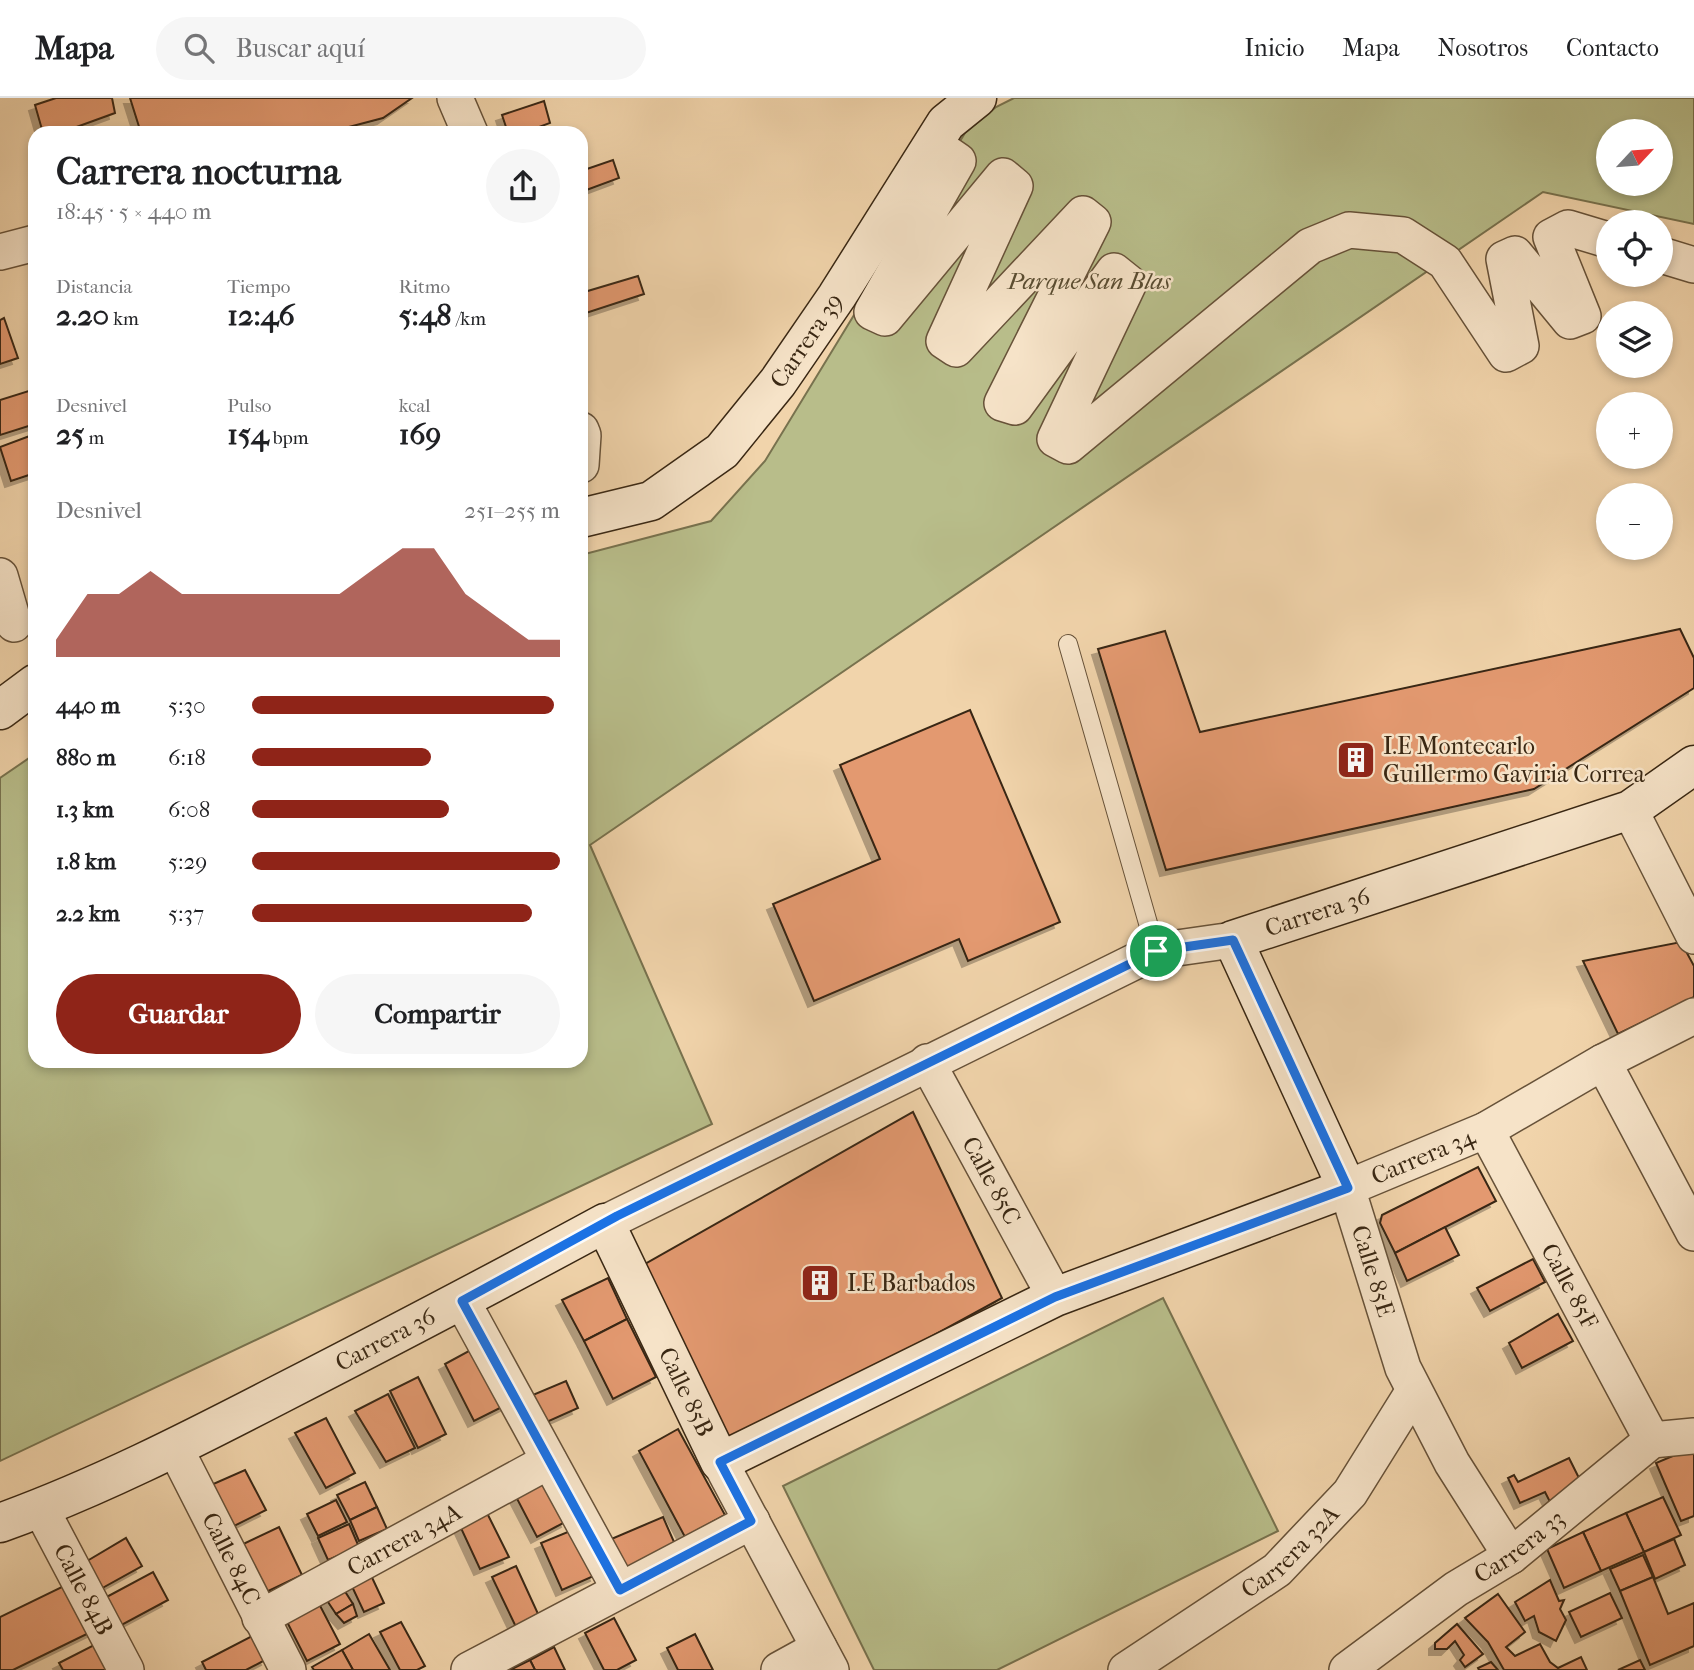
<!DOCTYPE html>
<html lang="es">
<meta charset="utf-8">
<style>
:root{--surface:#fff;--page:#f6f6f6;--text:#202124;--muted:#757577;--line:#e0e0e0;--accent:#8f2418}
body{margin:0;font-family:"IM FELL French Canon",serif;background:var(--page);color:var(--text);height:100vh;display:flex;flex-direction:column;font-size:26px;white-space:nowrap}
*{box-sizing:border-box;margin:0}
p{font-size:23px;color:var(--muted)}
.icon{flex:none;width:38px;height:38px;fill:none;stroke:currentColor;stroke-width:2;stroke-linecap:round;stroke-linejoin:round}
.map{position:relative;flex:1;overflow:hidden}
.side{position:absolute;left:28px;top:28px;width:560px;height:942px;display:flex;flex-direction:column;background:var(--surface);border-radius:21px;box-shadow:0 4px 10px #0003}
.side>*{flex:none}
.needle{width:46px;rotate:64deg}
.fabs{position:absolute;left:1596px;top:21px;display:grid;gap:14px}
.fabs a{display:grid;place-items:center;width:77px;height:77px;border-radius:50%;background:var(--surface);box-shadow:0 4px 10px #0003;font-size:35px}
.pin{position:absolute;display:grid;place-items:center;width:60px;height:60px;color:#fff;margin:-30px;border:4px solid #fff;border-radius:50%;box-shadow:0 2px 7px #0007}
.round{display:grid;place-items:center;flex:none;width:74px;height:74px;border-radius:37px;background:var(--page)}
.headline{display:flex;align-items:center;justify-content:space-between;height:119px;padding:0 28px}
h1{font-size:38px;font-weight:800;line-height:52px}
.figures{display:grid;grid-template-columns:repeat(3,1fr);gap:10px;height:119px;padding:7px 28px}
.figures div{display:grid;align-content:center}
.figures b{font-size:30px;font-weight:800}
.figures small{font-size:19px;font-weight:400}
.figures p{font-size:19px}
.chart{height:196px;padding:14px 28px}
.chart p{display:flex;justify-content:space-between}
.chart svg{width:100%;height:126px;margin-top:7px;fill:var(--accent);opacity:.7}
.button{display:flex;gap:14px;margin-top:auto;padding:14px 28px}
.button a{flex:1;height:80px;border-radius:42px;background:var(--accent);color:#fff;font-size:28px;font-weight:800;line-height:80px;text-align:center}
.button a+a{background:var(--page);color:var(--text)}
ul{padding:0 28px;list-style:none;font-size:23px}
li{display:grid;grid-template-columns:112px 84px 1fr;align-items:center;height:52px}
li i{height:18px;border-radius:9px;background:var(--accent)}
header{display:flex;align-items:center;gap:42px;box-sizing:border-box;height:98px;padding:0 35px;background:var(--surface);border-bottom:2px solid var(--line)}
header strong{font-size:33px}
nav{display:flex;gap:38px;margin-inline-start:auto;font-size:24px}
.search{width:490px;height:63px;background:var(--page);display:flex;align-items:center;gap:18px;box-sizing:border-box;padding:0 24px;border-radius:38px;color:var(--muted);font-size:26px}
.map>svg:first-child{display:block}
</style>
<header>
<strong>Mapa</strong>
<div class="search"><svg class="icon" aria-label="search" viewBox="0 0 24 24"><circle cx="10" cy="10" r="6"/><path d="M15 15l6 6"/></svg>Buscar aquí</div>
<nav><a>Inicio</a><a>Mapa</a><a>Nosotros</a><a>Contacto</a></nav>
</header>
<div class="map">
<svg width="1694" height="1572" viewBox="0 0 1694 1572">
<defs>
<filter id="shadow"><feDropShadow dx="-6" dy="6" stdDeviation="0" flood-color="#0004"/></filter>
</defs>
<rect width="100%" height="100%" fill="#f1d4ab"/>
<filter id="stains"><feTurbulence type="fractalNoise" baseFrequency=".00286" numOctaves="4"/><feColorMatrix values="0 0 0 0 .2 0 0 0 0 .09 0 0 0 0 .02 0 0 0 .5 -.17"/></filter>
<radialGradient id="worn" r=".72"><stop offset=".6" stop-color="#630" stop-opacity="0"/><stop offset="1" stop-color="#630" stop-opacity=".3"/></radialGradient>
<g fill="#b8bd8a" stroke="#78724e" stroke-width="2" fill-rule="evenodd">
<path d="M1014,0H1694V126L1543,94L590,747L712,1026L0,1363V680L35,656V962H581V457L711,423L765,363L965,35L996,9ZM1608,33H1661V86H1608Z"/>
<path d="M1163,1200L1278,1433L997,1572H874L783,1388Z"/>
</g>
<g fill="#e39970" stroke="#392713" stroke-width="2" filter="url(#shadow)">
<path d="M56,0H112L115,15L60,35H43L35,7Z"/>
<path d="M130,0H412L383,20L326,35H141Z"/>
<path d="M544,3L550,25L523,35H508L502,17Z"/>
<path d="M613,62L619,80L581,94V73Z"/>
<path d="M638,178L644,196L586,215L581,195Z"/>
<path d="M4,220L18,260L0,266V222Z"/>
<path d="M35,291V326L0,337V302Z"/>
<path d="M35,336V375L11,383L0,349Z"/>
<path d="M1680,531L1694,560V590L1534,691L1166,772L1098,551L1165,533L1200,634Z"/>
<path d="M970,612L1060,824L968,863L959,841L814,903L773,806L880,761L840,667Z"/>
<path d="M1681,844L1694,868V899L1618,936L1583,863Z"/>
<path d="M913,1014L1002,1200L724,1352L638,1170Z"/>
<path d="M1478,1069L1496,1103L1395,1155L1380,1125L1382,1117Z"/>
<path d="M1445,1129L1459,1157L1407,1183L1395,1155Z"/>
<path d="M1533,1161L1545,1184L1490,1213L1477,1190Z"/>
<path d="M608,1180L627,1221L584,1243L562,1202Z"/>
<path d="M1558,1216L1573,1243L1522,1270L1509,1245Z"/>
<path d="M627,1221L656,1279L613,1301L584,1243Z"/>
<path d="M478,1248L508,1306L474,1323L445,1266Z"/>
<path d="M418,1279L446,1336L418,1350L390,1293Z"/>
<path d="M566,1283L578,1310L540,1327L528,1299Z"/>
<path d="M388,1296L415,1350L386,1364L355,1313Z"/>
<path d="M326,1320L355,1375L326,1390L295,1335Z"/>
<path d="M678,1331L725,1417L685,1439L639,1353Z"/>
<path d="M1694,1349V1418L1681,1423L1656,1365Z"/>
<path d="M1569,1360L1583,1388L1550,1404L1545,1394L1520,1405L1508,1380L1514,1377L1518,1384Z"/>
<path d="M245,1372L266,1412L232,1429L211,1387Z"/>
<path d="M543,1378L567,1423L537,1439L513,1393Z"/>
<path d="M365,1384L377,1409L350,1422L337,1397Z"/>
<path d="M1663,1399L1681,1437L1644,1454L1626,1415Z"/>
<path d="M336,1402L347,1424L318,1438L307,1416Z"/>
<path d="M377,1409L387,1431L359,1443L350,1422Z"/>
<path d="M487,1415L509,1459L480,1471L460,1428Z"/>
<path d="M1626,1415L1644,1454L1601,1473L1583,1434Z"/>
<path d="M663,1419L678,1453L625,1477L609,1442Z"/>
<path d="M349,1426L359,1449L328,1462L318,1440Z"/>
<path d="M279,1429L302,1477L262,1496L239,1448Z"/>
<path d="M575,1431L596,1477L562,1492L541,1445Z"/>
<path d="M1583,1434L1601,1473L1564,1490L1547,1451Z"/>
<path d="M126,1440L142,1468L97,1493L82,1466Z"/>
<path d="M1674,1441L1685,1467L1655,1481L1644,1454Z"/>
<path d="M1643,1457L1653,1479L1620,1493L1610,1471Z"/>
<path d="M516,1468L539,1518L516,1529L492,1479Z"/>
<path d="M368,1471L384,1505L364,1514L348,1480Z"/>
<path d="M153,1474L168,1502L116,1530L101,1502Z"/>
<path d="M1653,1479L1668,1516L1694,1505V1548L1650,1567L1620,1493Z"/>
<path d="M337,1481L353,1506L336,1516L320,1492Z"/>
<path d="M1550,1482L1559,1503L1564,1502L1560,1511L1566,1522L1556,1543L1539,1534L1534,1518L1525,1523L1515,1504Z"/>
<path d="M70,1485L93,1533L13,1572H0V1519Z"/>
<path d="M1610,1495L1622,1520L1581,1539L1569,1514Z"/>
<path d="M1498,1496L1525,1534L1506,1549L1515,1558L1540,1546L1550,1564L1558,1570L1581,1559L1587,1572H1504L1488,1544L1465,1520Z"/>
<path d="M316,1500L340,1546L307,1563L283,1516Z"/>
<path d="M353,1506L357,1518L344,1525L336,1516Z"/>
<path d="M614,1520L636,1562L617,1572H604L585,1535Z"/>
<path d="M401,1524L425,1568L417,1572H400L380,1534Z"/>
<path d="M1457,1526L1483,1556L1465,1569L1460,1562L1464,1557L1455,1543L1447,1551H1435V1545Z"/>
<path d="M369,1536L390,1572H353L342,1552Z"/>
<path d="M695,1536L713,1572H678L667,1550Z"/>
<path d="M254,1537L267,1561L246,1572H206L202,1564Z"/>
<path d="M98,1545L112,1572H63L59,1565Z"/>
<path d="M554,1549L565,1572H535L530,1562Z"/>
<path d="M342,1552L353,1572H314L312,1569Z"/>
<path d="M530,1562L535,1572H510Z"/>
<path d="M1640,1562L1645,1572H1618Z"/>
<path d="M1491,1564L1498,1572H1479L1478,1570Z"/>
</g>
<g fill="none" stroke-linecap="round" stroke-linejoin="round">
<g stroke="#675239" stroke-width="20">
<path id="lane" d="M1068,546L1156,853"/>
</g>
<g stroke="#675239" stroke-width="38">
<g id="street">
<path d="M455,0L470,35"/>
<path d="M922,87L942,52L958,63L872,214L885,220L1003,78L1015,88L944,243L956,251L1083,116L1093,124L1002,305L1015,309L1114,173L1129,185L1055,341L1068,348L1310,148L1349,132L1403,137L1445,164L1506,256L1521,248L1504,161L1515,156L1570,223L1583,218L1551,139L1568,130L1608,142"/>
<path d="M0,154L35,145"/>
<path d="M1661,157L1694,167"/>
<path d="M581,332L583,337L581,367"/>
<path d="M0,478L14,526"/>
<path d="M1630,712L1694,838"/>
<path id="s1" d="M927,964L1055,1199"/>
<path d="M1603,964L1694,1135"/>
<path id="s2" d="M1486,1032L1652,1342"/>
<path d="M605,1125L1156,853L1233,842"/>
<path d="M462,1203L620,1492"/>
<path id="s3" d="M175,1350L288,1572"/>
<path d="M720,1364L831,1572"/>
<path id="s4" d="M41,1411L126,1572"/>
<path id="s5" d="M1511,1458L1452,1365L1403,1270L1347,1090L1486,1032L1603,964L1694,918"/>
<path id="s6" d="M260,1520L549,1363"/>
<path d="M469,1572L752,1423"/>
<path d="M779,1572L819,1550"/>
<path id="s7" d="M1126,1572L1277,1472L1350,1395L1413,1294"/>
<path id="s8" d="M1347,1572L1456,1491L1511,1458L1652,1342L1694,1338"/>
</g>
</g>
<g stroke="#392713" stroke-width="41">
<g id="secondary">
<path id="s9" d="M581,420L651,403L722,353L778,284L837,198L946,25L977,0"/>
<path d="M0,612L35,586"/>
<path id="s10" d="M0,1425C97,1390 189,1343 280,1296C389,1240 498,1183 605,1125L720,1364L1055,1199L1347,1090L1233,842L1630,712L1694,667"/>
</g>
</g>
<use href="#lane" stroke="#f6e3c8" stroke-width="18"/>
<use href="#street" stroke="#f6e3c8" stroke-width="35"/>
<use href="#secondary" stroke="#f6e3c8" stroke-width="38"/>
</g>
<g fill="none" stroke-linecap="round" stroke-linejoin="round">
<g stroke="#fff" stroke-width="14">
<path id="route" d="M1233,842L1348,1090L1055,1199L720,1364L751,1423L620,1492L462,1203L617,1118L1156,853Z"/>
</g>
<use href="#route" stroke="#1a73e8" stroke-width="9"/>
</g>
<defs>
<g id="building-square" transform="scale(2.0125)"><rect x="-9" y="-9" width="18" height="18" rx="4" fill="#8f2418" stroke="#f6e3c8"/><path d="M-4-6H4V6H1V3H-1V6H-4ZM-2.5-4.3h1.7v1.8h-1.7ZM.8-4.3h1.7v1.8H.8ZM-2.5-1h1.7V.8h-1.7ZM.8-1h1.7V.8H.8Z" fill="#fff"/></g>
</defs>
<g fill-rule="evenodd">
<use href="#building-square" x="1356" y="662"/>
<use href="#building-square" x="820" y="1185"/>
</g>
<g text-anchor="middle" stroke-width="5" stroke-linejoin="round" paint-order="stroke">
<g font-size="24" font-style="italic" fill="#594c31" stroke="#f6e3c8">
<text x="1089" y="191">Parque San Blas</text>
</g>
<g font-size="24" fill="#392713" stroke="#f6e3c8">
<text dy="8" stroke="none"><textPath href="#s9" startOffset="298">Carrera 39</textPath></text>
<text dy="8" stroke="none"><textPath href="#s10" startOffset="1988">Carrera 36</textPath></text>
<text dy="8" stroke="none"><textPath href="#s5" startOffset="488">Carrera 34</textPath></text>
<text dy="8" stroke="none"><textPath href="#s1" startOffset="135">Calle 85C</textPath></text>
<text transform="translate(1373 1173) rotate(73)" y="8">Calle 85E</text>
<text dy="8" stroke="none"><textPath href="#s2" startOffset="177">Calle 85F</textPath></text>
<text dy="8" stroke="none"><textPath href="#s10" startOffset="427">Carrera 36</textPath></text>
<text dy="8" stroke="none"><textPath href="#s10" startOffset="863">Calle 85B</textPath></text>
<text dy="8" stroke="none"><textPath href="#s6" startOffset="164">Carrera 34A</textPath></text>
<text dy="8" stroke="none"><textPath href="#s8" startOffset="212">Carrera 33</textPath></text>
<text dy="8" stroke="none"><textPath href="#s7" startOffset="203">Carrera 32A</textPath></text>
<text dy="8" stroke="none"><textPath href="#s3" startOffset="124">Calle 84C</textPath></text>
<text dy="8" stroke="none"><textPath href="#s4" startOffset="91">Calle 84B</textPath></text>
</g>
<g font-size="24" fill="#392713" stroke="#f6e3c8" text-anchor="start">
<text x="1383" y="656">I.E Montecarlo<tspan x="1383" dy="28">Guillermo Gaviria Correa</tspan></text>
<text x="847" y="1193">I.E Barbados</text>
</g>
</g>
<rect width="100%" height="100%" filter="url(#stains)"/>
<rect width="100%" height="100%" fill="url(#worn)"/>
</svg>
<div class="fabs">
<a><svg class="needle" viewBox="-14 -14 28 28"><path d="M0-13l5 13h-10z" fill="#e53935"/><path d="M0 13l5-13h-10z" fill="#757577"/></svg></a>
<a><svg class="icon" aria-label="locate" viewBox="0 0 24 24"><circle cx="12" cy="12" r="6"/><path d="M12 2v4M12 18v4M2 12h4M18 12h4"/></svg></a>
<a><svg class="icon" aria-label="layers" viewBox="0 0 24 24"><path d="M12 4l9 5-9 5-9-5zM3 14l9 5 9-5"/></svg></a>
<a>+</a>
<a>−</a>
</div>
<div class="pin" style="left:1156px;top:853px;background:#1e9e55"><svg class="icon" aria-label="arrive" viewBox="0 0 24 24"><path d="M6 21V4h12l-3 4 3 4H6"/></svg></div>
<section class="side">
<div class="headline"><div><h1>Carrera nocturna</h1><p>18:45 · 5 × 440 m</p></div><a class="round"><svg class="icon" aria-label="share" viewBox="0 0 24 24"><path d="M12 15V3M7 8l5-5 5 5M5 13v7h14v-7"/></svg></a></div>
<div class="figures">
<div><p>Distancia</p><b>2.20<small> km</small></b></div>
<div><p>Tiempo</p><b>12:46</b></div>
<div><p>Ritmo</p><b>5:48<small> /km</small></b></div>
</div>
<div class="figures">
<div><p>Desnivel</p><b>25<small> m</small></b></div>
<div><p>Pulso</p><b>154<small> bpm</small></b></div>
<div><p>kcal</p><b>169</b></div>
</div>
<div class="chart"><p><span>Desnivel</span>251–255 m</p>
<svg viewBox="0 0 160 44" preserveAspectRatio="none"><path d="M0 44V38L10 22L20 22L30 14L40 22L50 22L60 22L70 22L80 22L90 22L100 14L110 6L120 6L130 22L140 30L150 38L160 38V44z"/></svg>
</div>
<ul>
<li><b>440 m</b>5:30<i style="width:98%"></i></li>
<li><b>880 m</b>6:18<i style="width:58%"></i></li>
<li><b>1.3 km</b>6:08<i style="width:64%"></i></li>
<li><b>1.8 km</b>5:29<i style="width:100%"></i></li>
<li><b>2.2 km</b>5:37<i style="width:91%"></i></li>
</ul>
<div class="button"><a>Guardar</a><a>Compartir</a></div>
</section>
</div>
